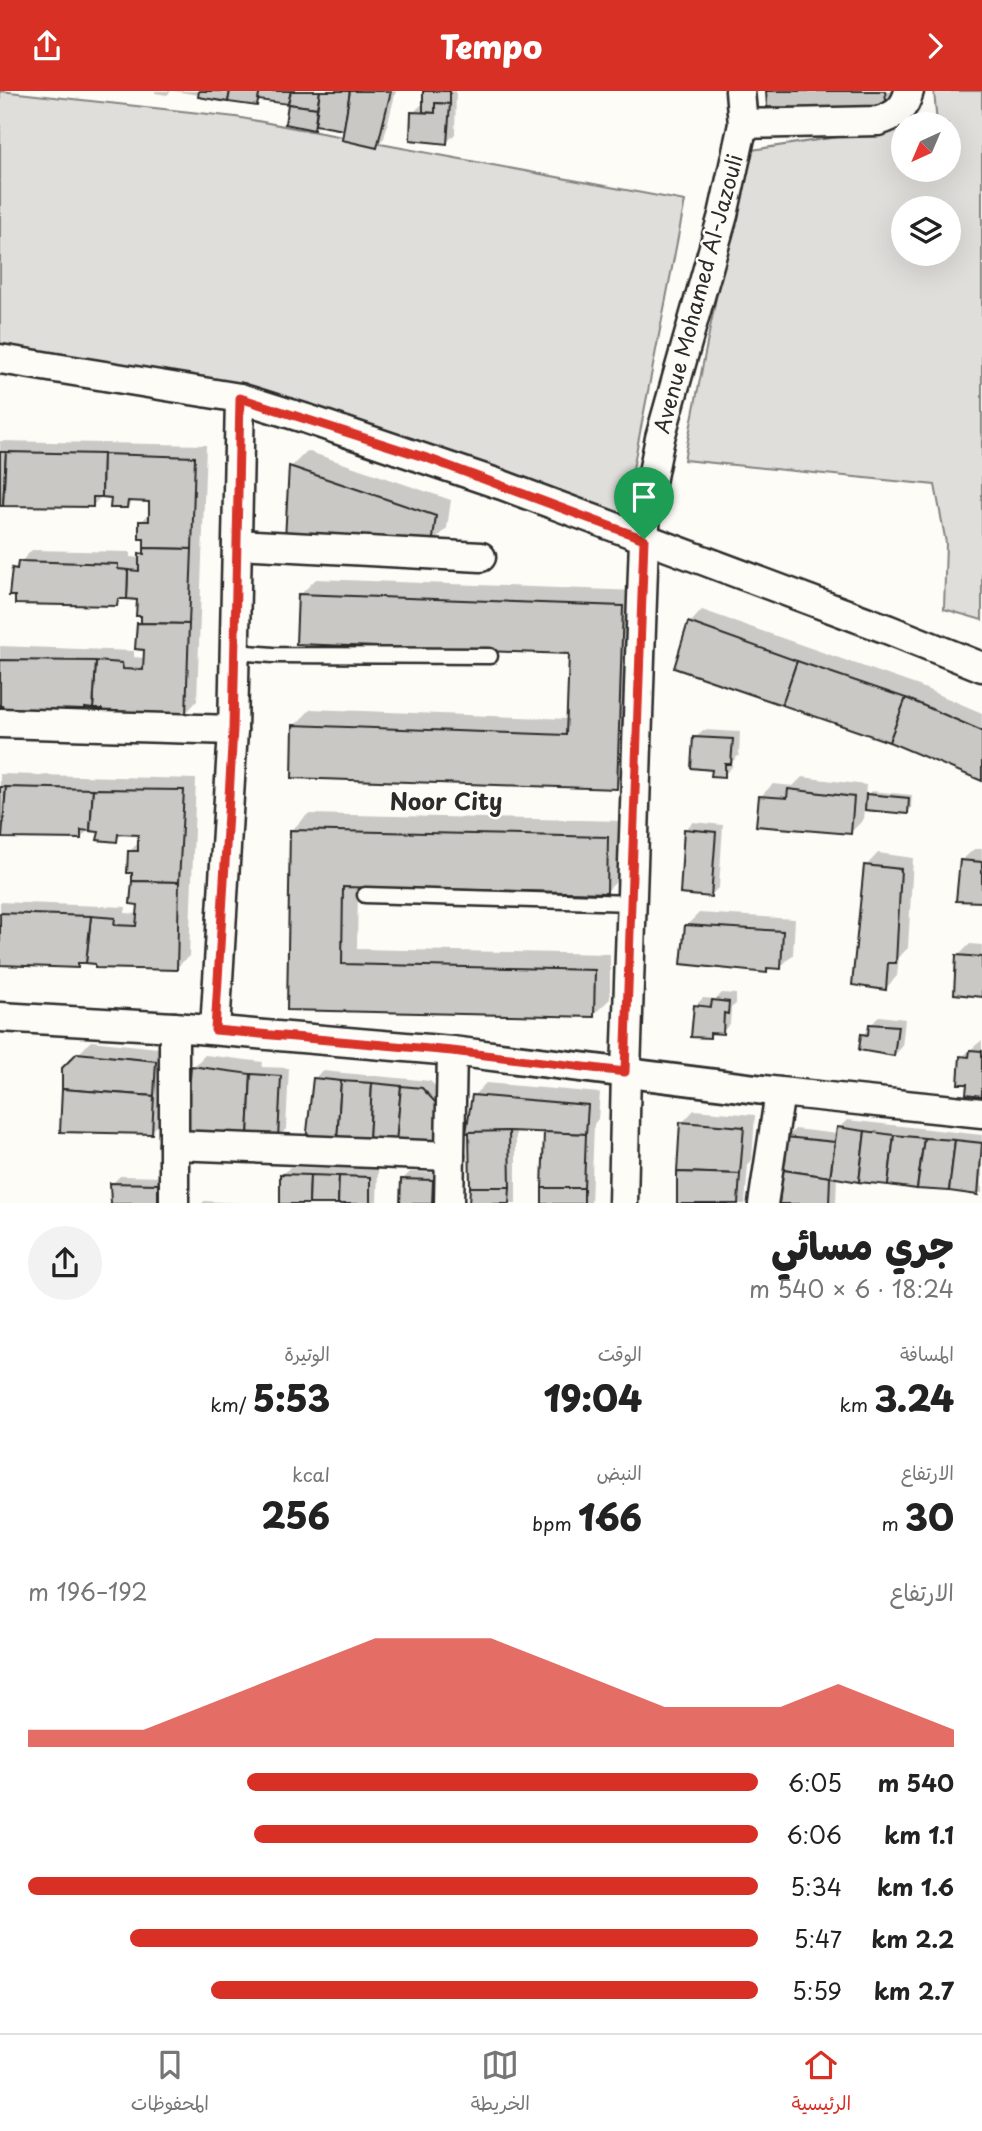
<!DOCTYPE html>
<html lang="ar">
<meta charset="utf-8">
<style>
:root{--surface:#fff;--page:#f2f2f2;--text:#222;--muted:#767676;--line:#e0e0e0;--accent:#d93025}
body{margin:0;font-family:"Playpen Sans","Playpen Sans Arabic",sans-serif;background:var(--page);color:var(--text);direction:rtl;height:100vh;display:flex;flex-direction:column;font-size:26px;white-space:nowrap}
*{box-sizing:border-box;margin:0}
p{font-size:23px;color:var(--muted)}
.icon{flex:none;width:38px;height:38px;fill:none;stroke:currentColor;stroke-width:2;stroke-linecap:round;stroke-linejoin:round}
.map{position:relative;height:1112px;overflow:hidden;direction:ltr}
.panel{display:flex;flex-direction:column;background:var(--surface);flex:1}
.panel>*{flex:none}
.needle{width:46px;rotate:224deg}
.fabs{position:absolute;left:891px;top:21px;display:grid;gap:14px}
.fabs a{display:grid;place-items:center;width:70px;height:70px;border-radius:50%;background:var(--surface);box-shadow:0 7px 28px #0002;font-size:35px}
.pin{position:absolute;display:grid;place-items:center;width:60px;height:60px;color:#fff;margin:-72px -30px;border-radius:50% 50% 50% 0;rotate:-45deg;box-shadow:0 0 7px #0007}
.pin .icon{rotate:45deg}
.round{display:grid;place-items:center;flex:none;width:74px;height:74px;border-radius:37px;background:var(--page)}
.overview{display:flex;align-items:center;justify-content:space-between;height:119px;padding:0 28px}
h1{font-size:38px;font-weight:800;line-height:52px}
.figures{display:grid;grid-template-columns:repeat(3,1fr);gap:10px;height:119px;padding:7px 28px}
.figures div{display:grid;align-content:center}
.figures b{font-size:35px;font-weight:800}
.figures small{font-size:19px;font-weight:400}
.figures p{font-size:19px}
.chart{height:196px;padding:14px 28px}
.chart p{display:flex;justify-content:space-between}
.chart svg{width:100%;height:126px;margin-top:7px;fill:var(--accent);opacity:.7}
ul{padding:0 28px;list-style:none;font-size:23px}
li{display:grid;grid-template-columns:112px 84px 1fr;align-items:center;height:52px}
li i{height:18px;border-radius:9px;background:var(--accent)}
header{display:flex;justify-content:space-between;align-items:center;height:91px;padding:0 28px;background:var(--accent);color:#fff;font-size:32px;font-weight:800}
.menu{display:flex;justify-content:space-around;align-items:center;height:98px;border-top:2px solid var(--line);background:var(--surface);font-size:19px;color:var(--muted)}
.menu a{display:grid;justify-items:center;gap:4px}
.menu .on{color:var(--accent)}
.map>svg:first-child{display:block}
</style>
<header><svg class="icon" aria-label="forward" viewBox="0 0 24 24"><path d="M9 5l7 7-7 7"/></svg>Tempo<svg class="icon" aria-label="share" viewBox="0 0 24 24"><path d="M12 15V3M7 8l5-5 5 5M5 13v7h14v-7"/></svg></header>
<div class="map">
<svg width="982" height="1113" viewBox="0 0 982 1113">
<rect width="100%" height="100%" fill="#fdfcf7"/>
<filter id="ink" filterUnits="userSpaceOnUse"><feTurbulence type="fractalNoise" baseFrequency=".0143" numOctaves="2"/><feDisplacementMap in="SourceGraphic" scale="14" xChannelSelector="R" yChannelSelector="G"/><feConvolveMatrix kernelMatrix="1 2 1 2 8 2 1 2 1" color-interpolation-filters="sRGB"/></filter>
<g filter="url(#ink)">
<g fill="#dfdeda" stroke="#858482" stroke-width="2" fill-rule="evenodd">
<path d="M0,0L236,26L685,110L623,429L252,307L0,257Z"/>
<path d="M934,0H982V529L944,518L946,452L935,394L684,369L745,60L903,36V79H948V33H937ZM903,117H948V163H903Z"/>
</g>
<g fill="#0003">
<path d="M155,0H171L167,4L155,2Z"/>
<path d="M173,0H396L384,47L376,55L346,37L318,32L313,37L290,12L262,8L257,13Z"/>
<path d="M425,0H456L455,43L447,51L413,22L421,14H424Z"/>
<path d="M768,0H898L886,17Z"/>
<path d="M0,350L206,354L197,610L185,623L89,615L84,620L0,613V555L134,560V566L145,567L146,558L138,533L142,528L138,507L123,506L116,513L14,478L32,459L130,461V466L141,467V463L146,458V447L141,431L151,421L150,409L134,408L127,415L112,405H102L92,415L0,413Z"/>
<path d="M307,360L451,409L447,437L431,454L291,376Z"/>
<path d="M316,488L638,500L632,680L616,696L295,634L311,618L569,628L571,561L300,504Z"/>
<path d="M702,519L919,595L982,622V688L690,532Z"/>
<path d="M703,639L740,641L739,664L733,670L732,676L724,684L713,677L695,647Z"/>
<path d="M0,683L196,688L189,865L176,877L82,870L77,875L0,872V811L126,816L125,822L139,823L140,812L130,760L140,750V742H123L116,749L101,739L89,738L81,747L0,745Z"/>
<path d="M802,686L866,694L865,707L871,700L912,704L911,717L907,721L864,717L863,729L851,741L761,705L773,693L793,695Z"/>
<path d="M308,723L624,730L623,784L607,800L358,795L357,858L610,863V908L593,924L289,918L292,739Z"/>
<path d="M693,731L723,734L719,796L711,804L685,739Z"/>
<path d="M974,758H982V809L961,770Z"/>
<path d="M878,762L913,767L908,857L899,866L897,885L885,898L866,775Z"/>
<path d="M699,822L795,828L793,864L780,876H770L766,880L687,834Z"/>
<path d="M970,853L982,854V904L958,865Z"/>
<path d="M722,902L736,903V913L731,917L730,933L722,941L714,940L709,946L695,915L703,907L716,908Z"/>
<path d="M879,925L905,928L902,956L894,964L863,944Z"/>
<path d="M982,949V1003L969,992L962,966Z"/>
<path d="M91,950L168,958L163,1029L151,1041L64,978Z"/>
<path d="M205,964L263,971L262,976L289,977L286,1038L278,1046L193,976Z"/>
<path d="M322,980L430,990L446,1005L443,1044L435,1052L314,988Z"/>
<path d="M486,992L600,1002L598,1028L594,1033L591,1113H544L549,1040L516,1039V1113H470L473,1005Z"/>
<path d="M694,1019L755,1024L752,1069L748,1074L745,1113H678L682,1032Z"/>
<path d="M847,1029L982,1044V1102L837,1085L836,1113H781L787,1046L795,1038L838,1043L839,1037Z"/>
<path d="M290,1076L378,1078L377,1113H282V1084Z"/>
<path d="M410,1081L440,1082V1113H402V1089Z"/>
<path d="M120,1085L165,1086V1113H112V1093Z"/>
<path d="M204,1110L242,1112V1113H202Z"/>
</g>
<g fill="#c9c8c4" stroke="#2b2b2b" stroke-width="2">
<path d="M199,0H230L228,11L198,6Z"/>
<path d="M230,0H260L257,15L228,11Z"/>
<path d="M260,0H291L288,13L258,9Z"/>
<path d="M291,0H320L317,17L288,13Z"/>
<path d="M320,0H350L344,39L315,34Z"/>
<path d="M350,0H391L377,57L342,49Z"/>
<path d="M423,0H450V13L435,12V22L423,21Z"/>
<path d="M766,0H885L887,19L767,16Z"/>
<path d="M435,12L450,13L447,53L410,49L411,21L435,22Z"/>
<path d="M288,13L317,17L314,39L285,33Z"/>
<path d="M0,361H6L3,415H0Z"/>
<path d="M6,361L103,363L102,406H93V416L3,415Z"/>
<path d="M103,363L195,366L192,458L144,457V448H139V430H149V411L128,410L127,417H110L111,407L102,406Z"/>
<path d="M289,375L436,425L432,455L285,448Z"/>
<path d="M144,457L192,458L189,533L141,532V525H136L137,509L127,508L128,479L139,480V462L144,463Z"/>
<path d="M18,470L118,473V478L128,479L127,508H118L117,515L15,513V505H9L12,477L17,478Z"/>
<path d="M298,503L623,515L617,698L292,687L293,634L566,644L569,563L296,553Z"/>
<path d="M688,531L797,570L782,614L674,577Z"/>
<path d="M137,532L189,533L186,625L102,623V618H93L96,570L122,572L123,578L143,579L144,559L135,558Z"/>
<path d="M0,569L96,570L93,618L85,617V622L3,620L2,615H0Z"/>
<path d="M797,570L906,607L889,651L782,614Z"/>
<path d="M906,607L982,640V690L889,651Z"/>
<path d="M693,646L733,648L731,673H725V686L711,685L712,679L691,677Z"/>
<path d="M0,696H6L2,747H0Z"/>
<path d="M6,696L93,698L90,740L81,739V748L2,747Z"/>
<path d="M93,698L184,699L179,791L132,790V782H127L128,760H138V744L118,743L117,751L97,749L99,741L90,740Z"/>
<path d="M788,698L854,706L851,743L756,735L759,705L787,707Z"/>
<path d="M866,703L909,707L908,723L865,719Z"/>
<path d="M684,738L716,741L711,806L680,803Z"/>
<path d="M290,739L608,746L607,802L343,796L342,873L595,879L594,926L287,919Z"/>
<path d="M960,769L982,771V811L956,810Z"/>
<path d="M864,774L901,778L896,872H888L886,899L852,894Z"/>
<path d="M132,790L179,791L177,879L95,877V873L86,872L91,825L115,827L114,834L136,835L138,814L130,813Z"/>
<path d="M0,822L91,825L86,872H78V877L0,874Z"/>
<path d="M685,834L783,840L781,878L767,877V882L681,873Z"/>
<path d="M956,864L982,866V906L954,903Z"/>
<path d="M712,909L729,911L728,923L724,922L723,943L710,942V947L691,946L694,914L711,916Z"/>
<path d="M869,933L898,935L894,965L859,959L861,943L868,944Z"/>
<path d="M970,959L982,960V1005L966,1003L967,993H958L960,965L969,966Z"/>
<path d="M77,962L156,970L154,1005L62,998V977Z"/>
<path d="M191,975L251,983L248,1046L186,1043Z"/>
<path d="M251,983L281,985L278,1048L248,1046Z"/>
<path d="M313,987L341,990L337,1051L306,1050Z"/>
<path d="M341,990L372,992L369,1051H337Z"/>
<path d="M372,992L401,995L396,1053L369,1051Z"/>
<path d="M401,995L422,997L438,1014L436,1053H396Z"/>
<path d="M62,998L154,1005L152,1043L60,1041Z"/>
<path d="M472,1004L588,1014L586,1043L509,1040L466,1042Z"/>
<path d="M680,1031L744,1036L740,1083L677,1081Z"/>
<path d="M837,1036L865,1040L859,1091L830,1086Z"/>
<path d="M509,1040L510,1096H470L469,1041Z"/>
<path d="M865,1040L894,1044L888,1094L859,1091Z"/>
<path d="M544,1041L586,1043L584,1097H542Z"/>
<path d="M894,1044L924,1047L917,1098L888,1094Z"/>
<path d="M785,1046L835,1051L830,1086L783,1079Z"/>
<path d="M924,1047L955,1049L949,1100L917,1098Z"/>
<path d="M955,1049L982,1052L978,1104L949,1100Z"/>
<path d="M783,1079L830,1086L829,1113H779Z"/>
<path d="M677,1081L740,1083L738,1113H677Z"/>
<path d="M280,1083L310,1084L309,1113H280Z"/>
<path d="M310,1084L339,1085L338,1113H309Z"/>
<path d="M339,1085L370,1086V1113H338Z"/>
<path d="M401,1088L433,1089L432,1113H400Z"/>
<path d="M110,1092L158,1093V1113H111Z"/>
<path d="M470,1096H510L509,1113H469Z"/>
<rect x="542" y="1097" width="42" height="16"/>
</g>
<g fill="none" stroke-linecap="round" stroke-linejoin="round">
<g stroke="#2b2b2b" stroke-width="19">
<g id="lane">
<path d="M235,561L273,564L490,565"/>
<path d="M365,804L632,812"/>
</g>
</g>
<g stroke="#2b2b2b" stroke-width="33">
<g id="street">
<path d="M743,33L878,30C895,25 905,18 909,0"/>
<path d="M0,268L240,307L307,328L502,394L887,538L982,576"/>
<path d="M237,453L481,466"/>
<path d="M0,632L233,639"/>
<path d="M0,926L174,936"/>
<path d="M215,939L233,639L240,307"/>
<path d="M174,1054L450,1065"/>
<path d="M174,1113V936L452,960L780,1001L982,1022"/>
<path d="M449,1113L452,960"/>
<path d="M623,1113L626,981L644,448L647,411L660,347L723,124L743,33L740,0"/>
<path d="M763,1113L780,1001"/>
</g>
</g>
<use href="#lane" stroke="#fdfcf7" stroke-width="14"/>
<use href="#street" stroke="#fdfcf7" stroke-width="28"/>
</g>
</g>
<g fill="none" stroke-linecap="round" stroke-linejoin="round" filter="url(#ink)">
<g stroke="#fff" stroke-width="14">
<path id="route" d="M240,307L430,368L644,448L625,981L452,960L215,939L233,639Z"/>
</g>
<use href="#route" stroke="#d93025" stroke-width="9"/>
</g>
<g text-anchor="middle" stroke-width="5" stroke-linejoin="round" paint-order="stroke">
<g font-size="21" fill="#2b2b2b" stroke="#fdfcf7">
<text transform="translate(699 203) rotate(-75)" y="7">Avenue Mohamed Al-Jazouli</text>
</g>
<g font-size="23" font-weight="bold" fill="#2b2b2b" stroke="#fdfcf7">
<text x="446" y="719">Noor City</text>
</g>
</g>
</svg>
<div class="fabs">
<a><svg class="needle" viewBox="-14 -14 28 28"><path d="M0-13l5 13h-10z" fill="#e53935"/><path d="M0 13l5-13h-10z" fill="#767676"/></svg></a>
<a><svg class="icon" aria-label="layers" viewBox="0 0 24 24"><path d="M12 4l9 5-9 5-9-5zM3 14l9 5 9-5"/></svg></a>
</div>
<div class="pin" style="left:644px;top:448px;background:#1e9e55"><svg class="icon" aria-label="arrive" viewBox="0 0 24 24"><path d="M6 21V4h12l-3 4 3 4H6"/></svg></div>
</div>
<section class="panel">
<div class="overview"><div><h1>جري مسائي</h1><p>18:24 · 6 × 540 m</p></div><a class="round"><svg class="icon" aria-label="share" viewBox="0 0 24 24"><path d="M12 15V3M7 8l5-5 5 5M5 13v7h14v-7"/></svg></a></div>
<div class="figures">
<div><p>المسافة</p><b>3.24<small> km</small></b></div>
<div><p>الوقت</p><b>19:04</b></div>
<div><p>الوتيرة</p><b>5:53<small> /km</small></b></div>
</div>
<div class="figures">
<div><p>الارتفاع</p><b>30<small> m</small></b></div>
<div><p>النبض</p><b>166<small> bpm</small></b></div>
<div><p>kcal</p><b>256</b></div>
</div>
<div class="chart"><p><span>الارتفاع</span>192–196 m</p>
<svg viewBox="0 0 160 44" preserveAspectRatio="none"><path d="M0 44V38L10 38L20 38L30 30L40 22L50 14L60 6L70 6L80 6L90 14L100 22L110 30L120 30L130 30L140 22L150 30L160 38V44z"/></svg>
</div>
<ul>
<li><b>540 m</b>6:05<i style="width:70%"></i></li>
<li><b>1.1 km</b>6:06<i style="width:69%"></i></li>
<li><b>1.6 km</b>5:34<i style="width:100%"></i></li>
<li><b>2.2 km</b>5:47<i style="width:86%"></i></li>
<li><b>2.7 km</b>5:59<i style="width:75%"></i></li>
</ul>
</section>
<nav class="menu">
<a class="on"><svg class="icon" aria-label="home" viewBox="0 0 24 24"><path d="M3 11l9-7 9 7M6 9v11h12V9"/></svg>الرئيسية</a>
<a><svg class="icon" aria-label="map" viewBox="0 0 24 24"><path d="M3 6l6-2 6 2 6-2v14l-6 2-6-2-6 2zM9 4v14M15 6v14"/></svg>الخريطة</a>
<a><svg class="icon" aria-label="saved" viewBox="0 0 24 24"><path d="M7 4h10v16l-5-4-5 4z"/></svg>المحفوظات</a>
</nav>
